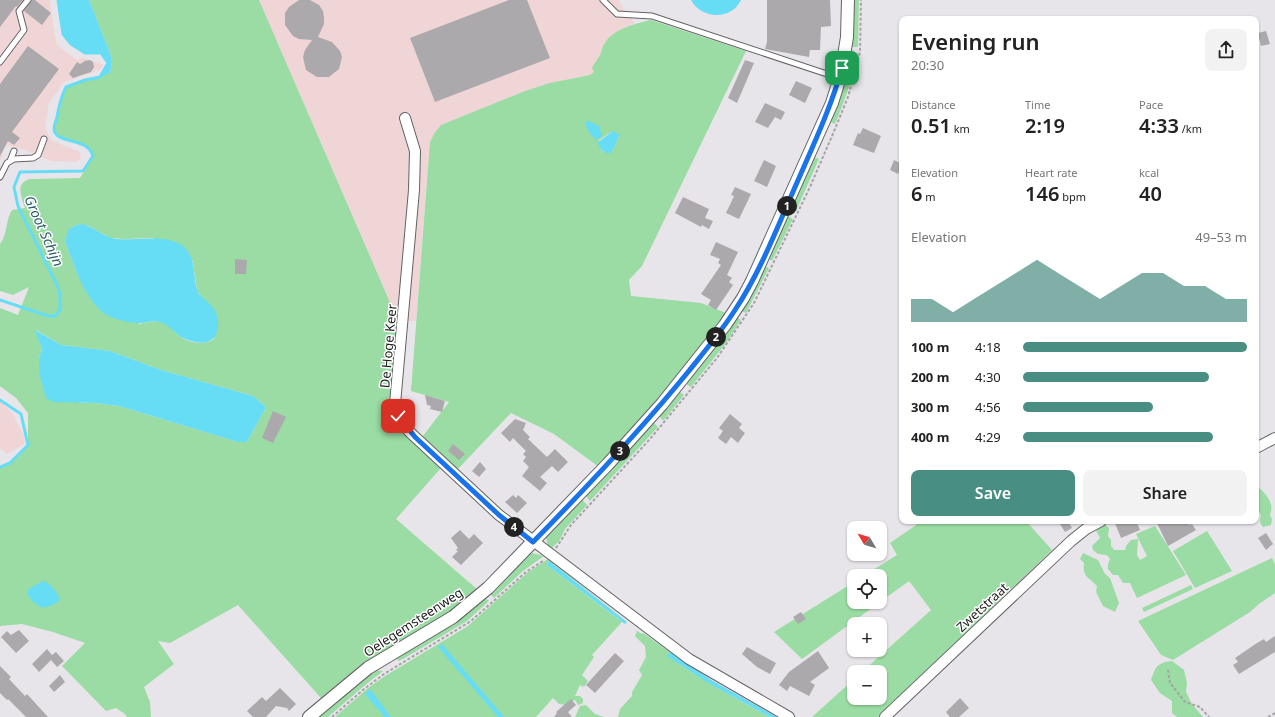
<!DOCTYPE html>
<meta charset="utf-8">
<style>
:root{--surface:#fff;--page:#f2f2f2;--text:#222;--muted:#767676;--accent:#498e82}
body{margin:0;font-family:"Noto Sans",sans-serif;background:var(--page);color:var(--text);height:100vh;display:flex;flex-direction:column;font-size:15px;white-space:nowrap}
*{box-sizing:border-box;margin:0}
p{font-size:13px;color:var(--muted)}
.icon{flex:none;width:22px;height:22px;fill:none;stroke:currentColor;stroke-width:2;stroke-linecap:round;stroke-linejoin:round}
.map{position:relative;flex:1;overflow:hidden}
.drawer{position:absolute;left:899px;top:16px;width:360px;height:508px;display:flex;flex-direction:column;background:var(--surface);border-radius:8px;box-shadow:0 1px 3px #0004}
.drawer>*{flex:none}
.needle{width:26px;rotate:308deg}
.buttons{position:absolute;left:847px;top:521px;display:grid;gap:8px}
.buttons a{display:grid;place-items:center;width:40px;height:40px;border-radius:8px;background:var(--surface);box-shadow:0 1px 3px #0004;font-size:20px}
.pin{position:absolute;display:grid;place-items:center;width:34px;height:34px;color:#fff;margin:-17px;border-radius:8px;box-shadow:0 2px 6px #0006}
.km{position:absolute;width:20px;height:20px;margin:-10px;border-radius:50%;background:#222;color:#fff;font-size:11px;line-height:20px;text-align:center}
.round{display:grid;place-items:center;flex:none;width:42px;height:42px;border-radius:8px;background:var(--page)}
.head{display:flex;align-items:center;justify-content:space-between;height:68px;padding:0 12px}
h1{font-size:22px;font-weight:600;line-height:30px}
.figures{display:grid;grid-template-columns:repeat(3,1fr);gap:6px;height:68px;padding:4px 12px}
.figures div{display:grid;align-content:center}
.figures b{font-size:20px;font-weight:600}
.figures small{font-size:11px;font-weight:400}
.figures p{font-size:11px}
.chart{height:112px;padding:8px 12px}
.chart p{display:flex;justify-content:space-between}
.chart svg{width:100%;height:72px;margin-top:4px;fill:var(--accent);opacity:.7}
.primary-button{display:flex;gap:8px;margin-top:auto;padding:8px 12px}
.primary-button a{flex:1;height:46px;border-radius:8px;background:var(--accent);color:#fff;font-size:16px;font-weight:600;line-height:46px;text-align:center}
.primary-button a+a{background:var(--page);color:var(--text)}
ul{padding:0 12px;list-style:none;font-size:13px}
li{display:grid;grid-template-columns:64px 48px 1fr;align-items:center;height:30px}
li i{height:10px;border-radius:5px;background:var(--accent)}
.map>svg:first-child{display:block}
</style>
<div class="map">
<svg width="1275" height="717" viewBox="0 0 1275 717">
<rect width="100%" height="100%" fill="#e8e5ea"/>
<g fill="#f0d5d6">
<path d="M0,0H50L53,24L57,45L77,60L83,58L102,64L103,66L100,70L64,82L49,103L45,127L48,134L51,140L80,152L81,158L76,162L51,161L25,150L6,145L0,161Z"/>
<path d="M259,0H619L621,5L635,23L623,29L604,43L600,55L598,58L594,72L590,75L569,79L525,91L442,125L435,132L430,142L416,321H398Z"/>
<path d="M0,401L12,413L24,436L25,444L7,454L0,448Z"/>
</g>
<g fill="#9adca3" fill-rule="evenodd">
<path d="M89,0H259L398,321L387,420L395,424L416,445L449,402L411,391L430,142L435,132L441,125L525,91L550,83L590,75L594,72L592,68C594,63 598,59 600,55C602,51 602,46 605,43C613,29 637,23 651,20L746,51L642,266L629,280L631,296L701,303L726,313L647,413L599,467L554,434L511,413L456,471L440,469L396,519L478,590L455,609L363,664L321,698L238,605L170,643L158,641L174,664L144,687L150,702L151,717H127L125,714L116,708L106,711L62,666L85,643L53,632L22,624L0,626V467L10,463L28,445V413L16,398L0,386V308L18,315L29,287L13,295L0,291V244C8,234 5,221 12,210L25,208C21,196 15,183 30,179L80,178L93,156C87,136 56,145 54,129C54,125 56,121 57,117C59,106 61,97 66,87L110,73L112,62L110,53ZM611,132L619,136L613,150L604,152L600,149L599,140ZM79,224L89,226L110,238L124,239L152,238L188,251L193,262L197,291L204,299L214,339C203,346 188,343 178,335C174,332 172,327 167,324C159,319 148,322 140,324L85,288L76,271L65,241L71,228ZM36,330L61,345L110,351L161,370L253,396L266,407L247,442H238L119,406L95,403H79L39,358L42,349Z"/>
<path d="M853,0H859L858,47H851Z"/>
<path d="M850,56L856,57C852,81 844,102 835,124L830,122Z"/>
<path d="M814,157L819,159L796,211L791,209Z"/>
<path d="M788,216L793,219L772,261L768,259Z"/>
<path d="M764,266L769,268L746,313L741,311Z"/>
<path d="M737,317L741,320L726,343L691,387L685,383Z"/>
<path d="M679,391L684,395L664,420H662L659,415Z"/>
<path d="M653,422L658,427L590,501L585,495Z"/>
<path d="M1256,485C1265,493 1275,502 1270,515L1272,519L1271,525L1263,527C1259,523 1260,520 1261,515L1256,506Z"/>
<path d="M582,499L587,505L565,529L559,541L551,549L548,547L546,537Z"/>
<path d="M922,521H1026L1052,550L878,717H812L854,679V698H880V672H862L931,610L909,581L880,602V576H863L897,555L890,543Z"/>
<path d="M1103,523L1109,528L1108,536L1111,540V546L1114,550H1125L1126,546L1131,540L1138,539L1137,555L1140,560L1147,556L1136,534L1155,526L1186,575L1137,598L1130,583H1123L1118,575H1113L1108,569V564L1110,559L1107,555L1098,554L1093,550L1092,546L1100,538L1095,528Z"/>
<path d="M1207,531L1232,571L1195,588L1173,551Z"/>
<path d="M532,553L544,556L523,571L494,598L489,593L529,554Z"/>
<path d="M1083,553L1098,560L1105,574L1110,578L1119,603L1115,612L1103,606L1096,592L1097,586C1089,577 1082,577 1084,563L1080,559Z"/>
<path d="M1272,558L1275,564V593L1259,604L1250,612L1173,660L1161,655L1138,621Z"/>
<path d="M548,559L628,622L549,561L547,565L622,622L592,655L594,657L582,675L588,681L584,687L580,685L575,696H580L583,699V703L578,705L575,700L565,705L559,704L553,698L536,717H335L368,688L385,676L468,626L527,573Z"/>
<path d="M854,582V602H880L802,659L774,632Z"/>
<path d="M1191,585L1193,589L1144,612L1142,608Z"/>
<path d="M485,598L489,601L467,621L403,659L398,661L397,659V656Z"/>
<path d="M637,631L642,634L643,633L670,652L668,656C700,679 735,698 770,717H618L620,709L632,696V692L642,675L639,670L646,657L645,646L635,636Z"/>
<path d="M1172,661L1184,670L1187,683L1186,692L1192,704L1203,717H1177L1172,713V701L1160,693L1151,680C1156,666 1157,663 1172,661Z"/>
<path d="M375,670L383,671L364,686L328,717H317Z"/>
<path d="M586,705L595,714L604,717H575L580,706Z"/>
</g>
<g fill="#66dcf5">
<path d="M58,0H89L110,53L112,62L110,73L100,77L108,63L101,54L85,53L71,44L63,34Z"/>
<path d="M691,0H741C731,21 701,19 691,0Z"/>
<path d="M588,121L599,126L602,136L596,140C591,136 586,128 585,122Z"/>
<path d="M613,131L620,135L619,136L613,150L608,154L600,149L598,142Z"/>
<path d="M79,224C94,225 102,237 116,239C137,241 173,232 187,250C197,262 192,281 199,294C210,304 219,310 218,326C217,347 196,345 181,337C173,332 169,324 159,322C153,320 147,323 141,323C131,324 108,318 101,311C82,293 74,265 65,241L69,229Z"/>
<path d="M35,330L61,345L110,351L161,370L253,396L266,407L247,442H238L119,406L95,403L53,402L46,398L39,373V358L42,349Z"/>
<path d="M549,561L554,565L627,622L625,624L547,565Z"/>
<path d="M43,581C50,583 58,593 60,600L53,605L42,608L32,601L27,593L30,588Z"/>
<path d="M442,644L504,717H498L438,647Z"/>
<path d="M670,652L713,681L777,717H770L710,684L667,656Z"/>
<path d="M370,689L391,717H385L365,694Z"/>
</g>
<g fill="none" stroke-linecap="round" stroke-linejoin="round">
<g stroke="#66dcf5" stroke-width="3">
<path d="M0,300L48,316H55L60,310V295L58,287L18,206L14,187L20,172L83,171L93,156C87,136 56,145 54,129C54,125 56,121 57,117C59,106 61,97 66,87L85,80L100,77L108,63L101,53H85L71,44L63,34L58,0"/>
<path d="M0,400L21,414L28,445L10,463L0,467"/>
</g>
</g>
<g fill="#aca9ad">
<path d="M0,0H23L17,7L16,6L0,27Z"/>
<path d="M32,0H35L51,13L42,25L24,11Z"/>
<path d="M299,0H310L319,5L323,11L324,17V24L318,37L332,42L340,51L342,57L339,69L329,77H317L306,70L303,57L305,50L312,40L299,39L293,36L285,25V13L289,7Z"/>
<path d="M509,0H527L550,58L435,102L410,38Z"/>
<path d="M767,0H830L831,26L821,27L820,50H810L809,57L765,49L767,42Z"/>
<path d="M1266,31L1270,44L1261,46L1258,33Z"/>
<path d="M28,46L59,69L12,132L20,138L14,145L8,141L0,156V84Z"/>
<path d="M90,60L93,62L94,67L91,72L73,78L69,74L77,62L80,64L85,61Z"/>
<path d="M745,60L754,63L737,103L728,98Z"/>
<path d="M796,81L812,88L805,103L789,95Z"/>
<path d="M765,103L785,112L781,120L775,117L768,128L755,122Z"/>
<path d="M863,128L881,136L874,153L853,145L858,133L860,134Z"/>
<path d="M764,160L776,166L767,187L754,181Z"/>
<path d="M894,160L902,164L898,174L890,170Z"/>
<path d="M735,187L751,194L739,219L726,213L734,196L731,195Z"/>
<path d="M683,197L709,209L705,218L713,221L709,229L702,225L701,227L675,213Z"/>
<path d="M716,242L738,252L727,275L732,278L729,282L733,285L716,310L708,305L711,300L701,294L721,265L718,263L720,259L710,255Z"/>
<path d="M235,259L247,260L246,274H235Z"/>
<path d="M425,395L445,401L442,412L430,409L431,406L427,405Z"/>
<path d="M273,411L286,417L273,443L262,438Z"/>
<path d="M730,414L742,424L739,428L745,433L738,443L731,437L726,444L718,438L723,431L719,428Z"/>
<path d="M515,419L526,423L523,430L530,437L528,439L547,457L555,449L568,462L558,472L552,466L540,477L547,483L540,491L522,476L529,467L523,461L526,457L523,454L526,451L513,438L510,442L501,433Z"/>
<path d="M453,444L465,454L459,460L448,451Z"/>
<path d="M480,462L486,469L479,477L472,471Z"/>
<path d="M513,495L516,498L518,495L527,503L517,513L505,502Z"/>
<path d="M1058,521H1068L1072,528L1065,532Z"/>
<path d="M1114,521H1136L1140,530L1121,538Z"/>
<path d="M1156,521H1186L1189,525L1192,524L1196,530L1168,546Z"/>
<path d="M460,530L469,539L474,534L483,543L461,565L452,557L458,551L456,550L458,548L451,538Z"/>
<path d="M1266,533L1273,544L1266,550L1258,538Z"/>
<path d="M801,612L806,619L798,624L793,617Z"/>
<path d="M19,630L29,641L16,653L1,637L7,631L11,635Z"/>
<path d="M1275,636V652L1239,674L1233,665L1238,662L1235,658L1257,643L1264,639L1266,642Z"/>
<path d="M747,647L776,663L770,674L757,667L742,654Z"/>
<path d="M47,649L52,655L56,652L64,661L57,667L51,660L39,672L32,664Z"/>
<path d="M818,651L829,668L810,682L815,685L809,696L790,686L787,691L779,685L789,672Z"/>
<path d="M615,653L624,661L595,693L586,685Z"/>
<path d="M0,666L11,677L9,679L25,696L27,694L48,717H26L8,699L7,700L0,693Z"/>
<path d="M60,675L65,682L54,692L49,686Z"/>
<path d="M280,688L296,704L289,711L287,708L276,706L266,717H253L247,711L262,697L266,701Z"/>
<path d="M960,698L969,708L959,717H950L946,712Z"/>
<path d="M571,699L576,705L568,712L572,717H554L557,713L556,712Z"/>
</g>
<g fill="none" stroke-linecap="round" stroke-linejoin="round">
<g stroke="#646165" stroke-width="7">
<g id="service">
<path d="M603,0L617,14L652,16L839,78"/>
<path d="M0,62L24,30L19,11L28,0"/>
<path d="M10,161L14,151"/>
<path d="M0,177L7,163L14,159L33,158L38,155L44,139"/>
</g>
</g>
<g stroke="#646165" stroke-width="12">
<g id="minor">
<path d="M405,118L415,151L414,190L395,404C396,418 405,428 415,437L499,515L689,659L789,717"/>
<path d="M1256,448L1275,438"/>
<path d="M885,717L1071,541L1086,529L1101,521"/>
</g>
</g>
<g stroke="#646165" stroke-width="14">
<path id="tertiary" d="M309,717L368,668L453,617L488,588L608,464L662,404L725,325L743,298L752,281L832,103L837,87L842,68L847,37L848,0"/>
</g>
<g stroke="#a6a3a7" stroke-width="2" stroke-dasharray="3 2" stroke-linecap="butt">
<path d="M556,548L571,525L650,439L717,358L754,303L810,187L835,129L848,97L860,52L861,0"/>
<path d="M1168,670L1170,683L1185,702L1200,707L1209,717"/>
<path d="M332,717L364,689L384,674L471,621L526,572L543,561"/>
<path d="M1268,717L1275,713"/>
</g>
<use href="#service" stroke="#fff" stroke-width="5"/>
<use href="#minor" stroke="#fff" stroke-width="10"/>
<use href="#tertiary" stroke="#fff" stroke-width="12"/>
</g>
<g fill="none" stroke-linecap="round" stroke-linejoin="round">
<g stroke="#fff" stroke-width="8">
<path id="route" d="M398,416L415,437L499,515L533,542C587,487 639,432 688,372C704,352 721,332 735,310C759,274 775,233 792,194C810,152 830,111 842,68"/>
</g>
<use href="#route" stroke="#1a73e8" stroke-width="5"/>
</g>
<g text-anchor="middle" stroke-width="3" stroke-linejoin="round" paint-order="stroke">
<g font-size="13" fill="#222122" stroke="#fff">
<text transform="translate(388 346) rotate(-85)" y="5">De Hoge Keer</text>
<text transform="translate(982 607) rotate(-43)" y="5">Zwetstraat</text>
<text transform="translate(413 622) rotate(-33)" y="5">Oelegemsteenweg</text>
</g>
<g font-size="14" font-style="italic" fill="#2d5f6a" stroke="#fff">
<text transform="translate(44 231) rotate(66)" y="5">Groot Schijn</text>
</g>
</g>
</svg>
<div class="buttons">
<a><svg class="needle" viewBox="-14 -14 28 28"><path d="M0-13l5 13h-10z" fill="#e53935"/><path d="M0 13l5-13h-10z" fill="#767676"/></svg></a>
<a><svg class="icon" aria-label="locate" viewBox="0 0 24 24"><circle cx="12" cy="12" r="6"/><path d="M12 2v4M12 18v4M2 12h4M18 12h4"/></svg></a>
<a>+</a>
<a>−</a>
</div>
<div class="pin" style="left:842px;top:68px;background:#1e9e55"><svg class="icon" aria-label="arrive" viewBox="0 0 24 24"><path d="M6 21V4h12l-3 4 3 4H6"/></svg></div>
<div class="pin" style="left:398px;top:416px;background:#d93025"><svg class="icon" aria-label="check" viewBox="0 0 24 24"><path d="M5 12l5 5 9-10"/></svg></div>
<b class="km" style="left:787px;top:206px">1</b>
<b class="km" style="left:716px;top:337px">2</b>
<b class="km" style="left:620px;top:451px">3</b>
<b class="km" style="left:514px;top:527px">4</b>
<section class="drawer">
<div class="head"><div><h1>Evening run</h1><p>20:30</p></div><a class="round"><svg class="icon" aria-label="share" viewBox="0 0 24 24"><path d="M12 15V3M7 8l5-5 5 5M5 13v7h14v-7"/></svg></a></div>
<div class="figures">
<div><p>Distance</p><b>0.51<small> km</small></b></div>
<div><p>Time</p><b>2:19</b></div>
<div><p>Pace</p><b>4:33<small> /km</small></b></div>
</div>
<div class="figures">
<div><p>Elevation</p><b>6<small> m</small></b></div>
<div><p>Heart rate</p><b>146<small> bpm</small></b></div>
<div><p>kcal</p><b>40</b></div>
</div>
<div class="chart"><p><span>Elevation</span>49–53 m</p>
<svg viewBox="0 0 160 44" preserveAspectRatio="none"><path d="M0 44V30L10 30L20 38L30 30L40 22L50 14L60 6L70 14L80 22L90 30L100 22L110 14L120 14L130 22L140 22L150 30L160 30V44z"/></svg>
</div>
<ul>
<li><b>100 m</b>4:18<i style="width:100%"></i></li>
<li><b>200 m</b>4:30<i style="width:83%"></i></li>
<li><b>300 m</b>4:56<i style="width:58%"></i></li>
<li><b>400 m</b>4:29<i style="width:85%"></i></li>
</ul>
<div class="primary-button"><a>Save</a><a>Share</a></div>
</section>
</div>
